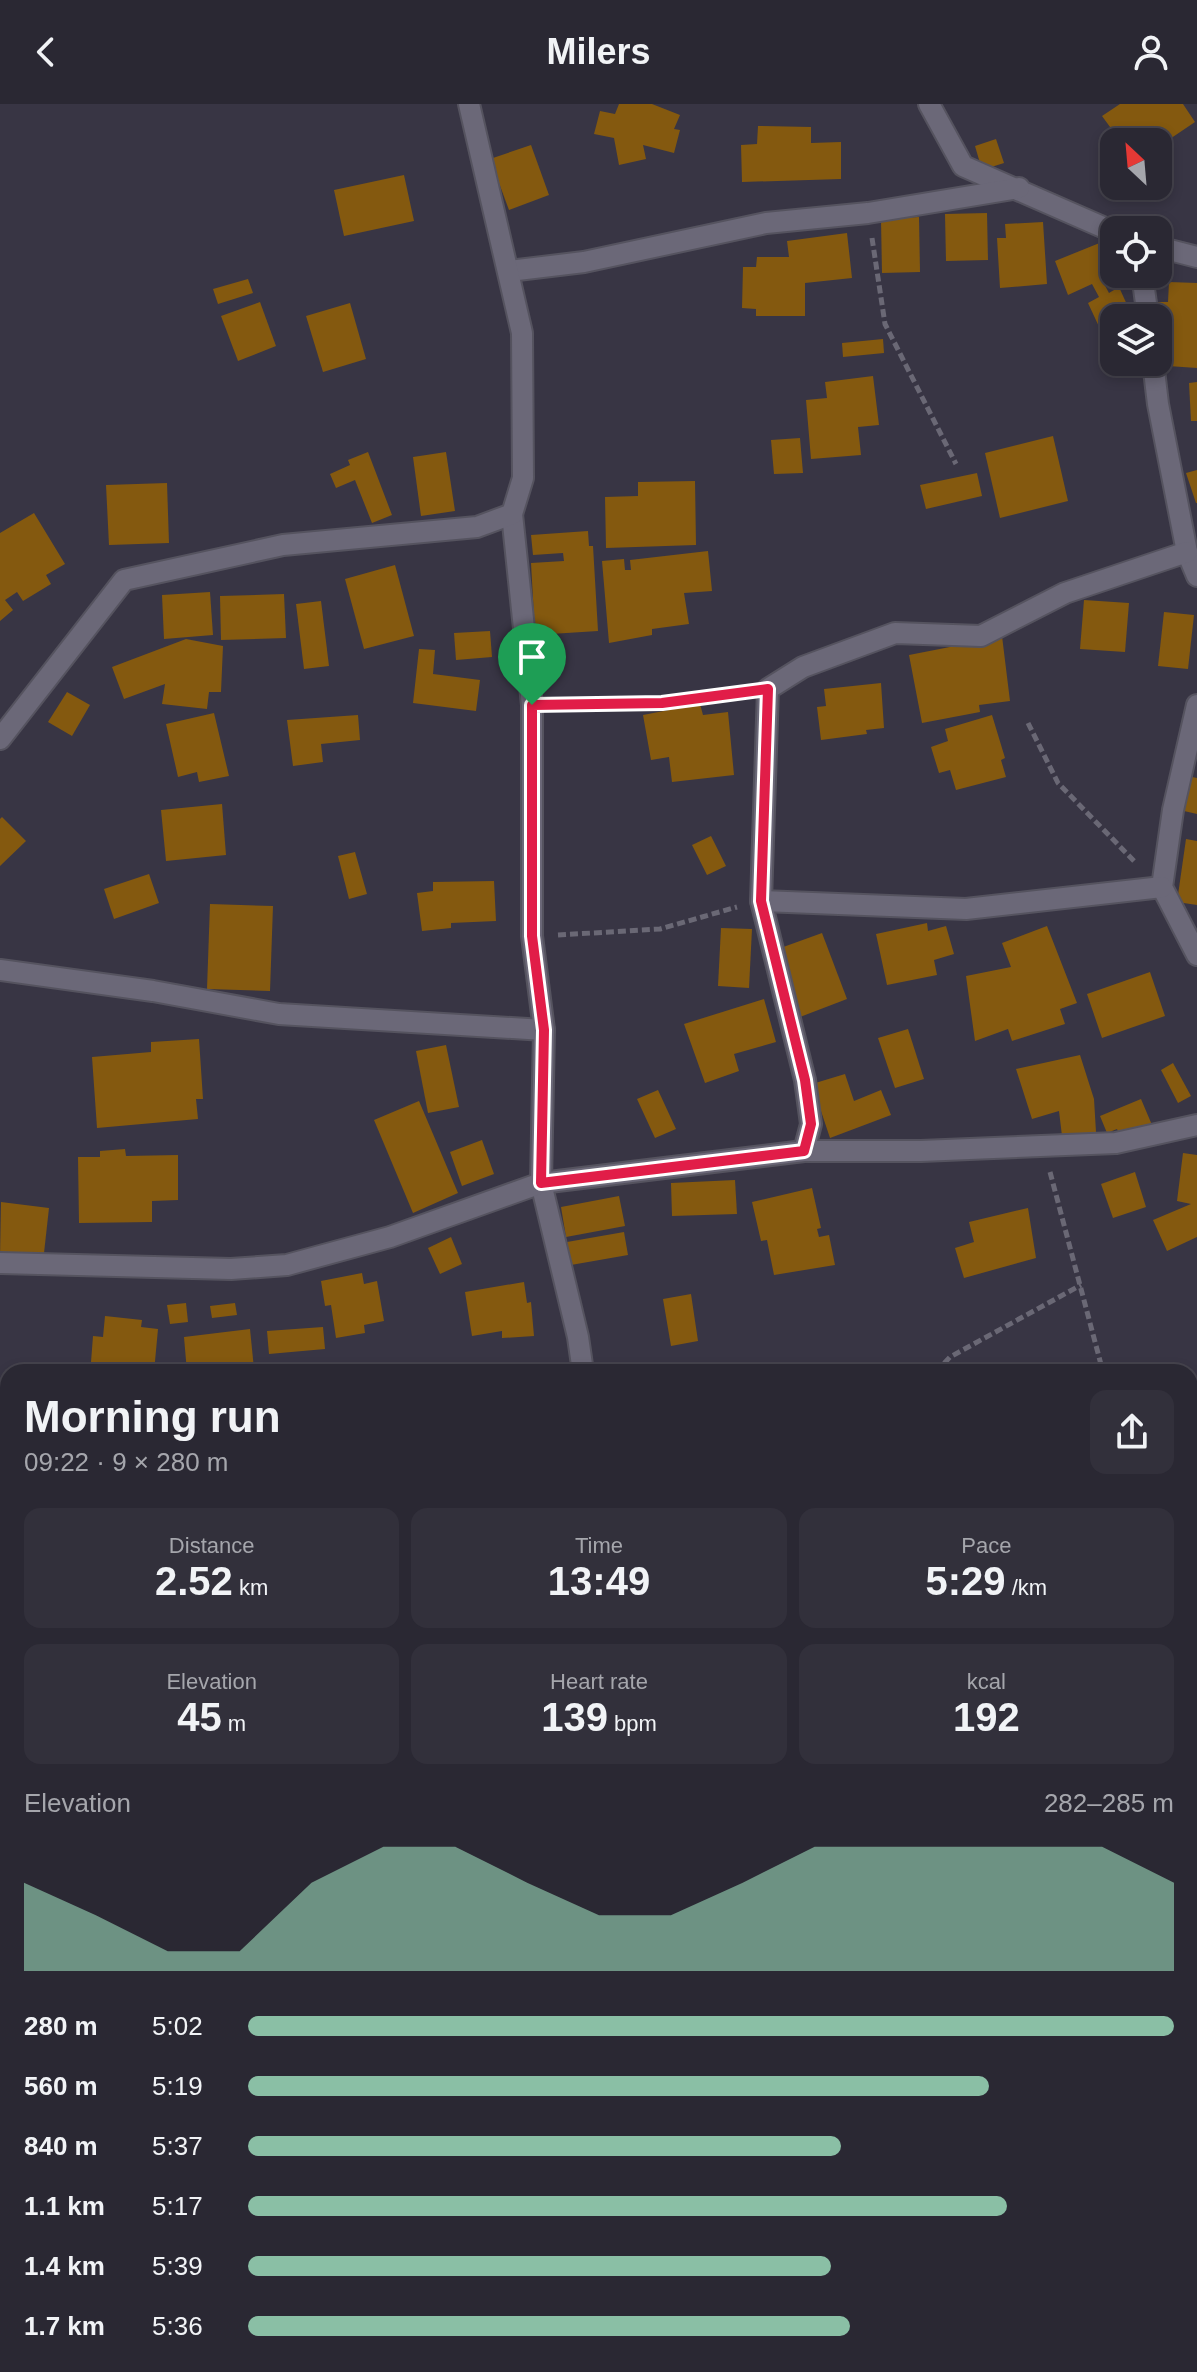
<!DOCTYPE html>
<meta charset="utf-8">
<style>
:root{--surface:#2a2833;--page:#32303b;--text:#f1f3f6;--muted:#a5a6ac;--line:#46444e;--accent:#8abfa5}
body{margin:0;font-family:Helvetica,sans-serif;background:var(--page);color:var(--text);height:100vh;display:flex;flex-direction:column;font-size:30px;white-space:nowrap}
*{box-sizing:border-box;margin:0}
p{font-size:26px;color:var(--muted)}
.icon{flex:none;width:44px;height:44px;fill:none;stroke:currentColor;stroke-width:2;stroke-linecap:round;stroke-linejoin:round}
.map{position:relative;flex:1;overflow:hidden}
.side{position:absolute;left:0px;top:1260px;width:1198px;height:1008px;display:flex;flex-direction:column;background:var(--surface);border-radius:24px 24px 0 0;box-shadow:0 4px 12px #0003,0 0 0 2px var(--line)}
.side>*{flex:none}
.needle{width:52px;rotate:334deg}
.tools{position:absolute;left:1100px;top:24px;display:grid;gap:16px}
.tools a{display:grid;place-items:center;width:72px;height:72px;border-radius:16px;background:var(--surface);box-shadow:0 4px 12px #0003,0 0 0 2px var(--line);font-size:40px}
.pin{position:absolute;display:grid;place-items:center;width:68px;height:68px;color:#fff;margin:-82px -34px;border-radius:50% 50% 50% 0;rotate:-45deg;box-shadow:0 0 8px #0007}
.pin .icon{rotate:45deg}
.round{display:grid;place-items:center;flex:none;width:84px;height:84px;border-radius:16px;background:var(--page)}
.head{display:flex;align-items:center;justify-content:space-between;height:136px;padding:0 24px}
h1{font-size:44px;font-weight:700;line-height:60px}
.figures{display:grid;grid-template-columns:repeat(3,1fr);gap:12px;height:136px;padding:8px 24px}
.figures div{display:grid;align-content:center;border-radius:16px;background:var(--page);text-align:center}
.figures b{font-size:40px;font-weight:700}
.figures small{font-size:22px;font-weight:400}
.figures p{font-size:22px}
.chart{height:224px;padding:16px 24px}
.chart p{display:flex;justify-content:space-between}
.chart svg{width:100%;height:144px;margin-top:8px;fill:var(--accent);opacity:.7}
ul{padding:0 24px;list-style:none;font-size:26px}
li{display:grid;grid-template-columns:128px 96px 1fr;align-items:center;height:60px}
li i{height:20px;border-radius:10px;background:var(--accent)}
header{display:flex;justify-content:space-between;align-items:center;height:104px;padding:0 24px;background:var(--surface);font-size:36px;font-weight:700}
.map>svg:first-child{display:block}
</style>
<header><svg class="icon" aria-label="back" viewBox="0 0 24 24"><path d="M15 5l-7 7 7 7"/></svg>Milers<svg class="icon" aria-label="person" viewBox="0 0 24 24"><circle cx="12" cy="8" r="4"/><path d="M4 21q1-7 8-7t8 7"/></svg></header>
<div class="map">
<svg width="1197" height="2268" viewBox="0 0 1197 2268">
<rect width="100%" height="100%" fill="#383544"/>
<g fill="#84590f">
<path d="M619,0H652L680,11L674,25L680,26L674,49L643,41L646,55L619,61L614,34L594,30L600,7L615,10Z"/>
<path d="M1120,0H1183L1195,18L1158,43V38H1121L1102,12Z"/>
<path d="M758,22L811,23V39L841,38V75L742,78L741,41L757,40Z"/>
<path d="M996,35L1004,59L982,66L975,42Z"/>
<path d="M531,41L549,91L509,106L490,55Z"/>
<path d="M404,71L414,117L344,132L334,86Z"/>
<path d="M987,109L988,156L946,157L945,110Z"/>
<path d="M919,113L920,168L882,169L881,115Z"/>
<path d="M1043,118L1047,180L1000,184L997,134H1006L1005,120Z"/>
<path d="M847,129L852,174L805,179V212H756V205L742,204L743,163H756L757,153H789L787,137Z"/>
<path d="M1102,138L1114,167V172L1102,176L1109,189L1119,183L1133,214H1114V255L1088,199L1099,193L1092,180L1068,191L1055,157Z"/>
<path d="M248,175L253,189L218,200L213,185Z"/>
<path d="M1169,178L1197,179V264L1168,262L1171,221L1158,220V214H1155L1156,198H1168Z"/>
<path d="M260,198L276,242L238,257L221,212Z"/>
<path d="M350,199L366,255L323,268L306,212Z"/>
<path d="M883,235L884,249L843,253L842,239Z"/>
<path d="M873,272L879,321L858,323L861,351L811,355L806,296L827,294L825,278Z"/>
<path d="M1197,278V317H1191L1189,279Z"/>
<path d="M1053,332L1068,397L1000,414L985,349Z"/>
<path d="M800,334L803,369L774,370L771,336Z"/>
<path d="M368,348L392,411L372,419L355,376L336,384L330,370L350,361L348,356Z"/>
<path d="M446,348L455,407L421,412L413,353Z"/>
<path d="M1197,366V399H1196L1186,369Z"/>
<path d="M977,369L982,392L926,405L920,381Z"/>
<path d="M695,377L696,441L606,444L605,393L638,392V378Z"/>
<path d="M167,379L169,439L109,441L106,381Z"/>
<path d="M34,409L65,460L46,471L51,480L23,497L17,488L5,496L13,506L0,517V429Z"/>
<path d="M588,427L589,442H593L598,527L535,531L531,459L564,457L563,449L533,451L531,431Z"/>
<path d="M708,447L712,487L684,489L689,520L652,525V531L609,539L602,457L624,455L625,466H631L630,456Z"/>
<path d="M395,461L414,532L364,545L345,475Z"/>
<path d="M210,488L213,531L164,535L162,491Z"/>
<path d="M284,490L286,534L221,536L220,492Z"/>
<path d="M1084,496L1129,499L1125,548L1080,545Z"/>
<path d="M321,497L329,562L304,565L296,500Z"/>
<path d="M1164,508L1194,511L1188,565L1158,562Z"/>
<path d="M490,527L492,553L456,556L454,529Z"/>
<path d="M1002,532L1010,597L979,601L980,608L922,619L909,551L955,542V538Z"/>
<path d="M186,535L223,542L221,588H209L207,605L162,600L165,580L124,595L112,563Z"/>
<path d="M419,545L435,546L433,570L480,576L476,607L413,599Z"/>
<path d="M881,579L884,624L866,626L867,630L821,636L817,603L826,602L824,585Z"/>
<path d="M67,588L90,601L72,632L48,618Z"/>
<path d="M700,600L703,611L728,608L734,671L672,678L669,653L651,656L643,611Z"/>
<path d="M214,609L229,672L199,678L197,668L178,673L166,620Z"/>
<path d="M358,611L360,636L321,640L323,658L293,662L287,616Z"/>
<path d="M992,611L1005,654L1001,656L1006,673L956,686L950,666L939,669L931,643L948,637L945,625Z"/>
<path d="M1192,673L1197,674V710L1184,707Z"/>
<path d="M222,700L226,751L166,757L161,706Z"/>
<path d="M2,713L26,737L0,762V715Z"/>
<path d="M711,732L726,762L707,771L692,741Z"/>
<path d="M1186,735L1197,737V801L1177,798Z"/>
<path d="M355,748L367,790L349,795L338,752Z"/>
<path d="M149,770L159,799L114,815L104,785Z"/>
<path d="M494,777L496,817L451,819V824L422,827L417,789L433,787V778Z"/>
<path d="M210,800L273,802L270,887L207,885Z"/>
<path d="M927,819L928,827L946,822L954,850L934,856L937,871L887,881L876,830Z"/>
<path d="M1047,822L1077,899L1060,905L1065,920L1012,937L1008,925L975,937L966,872L1011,863L1002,839Z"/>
<path d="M721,824L752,825L749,884L718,882Z"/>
<path d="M822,829L847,895L800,913L775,846Z"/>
<path d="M1150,868L1165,912L1102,934L1087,890Z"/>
<path d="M764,895L776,938L734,950L739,967L705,979L684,920Z"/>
<path d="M908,925L924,975L895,984L878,934Z"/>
<path d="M199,935L203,995H196L198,1015L97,1024L92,953L151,948V938Z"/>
<path d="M446,941L459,1003L428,1009L416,947Z"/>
<path d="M1080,951L1094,995L1096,1028L1062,1032L1059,1007L1032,1015L1016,965Z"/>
<path d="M1173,959L1191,992L1178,999L1161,966Z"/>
<path d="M845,970L854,997L881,986L891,1011L830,1034L812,980Z"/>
<path d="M658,986L676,1025L655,1034L637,995Z"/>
<path d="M1141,995L1152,1021L1121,1034L1117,1025L1107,1029L1100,1012Z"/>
<path d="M419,997L458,1089L413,1109L374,1016Z"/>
<path d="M482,1036L494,1070L462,1082L450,1048Z"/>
<path d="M125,1045L126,1052L178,1051V1096L152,1097V1118L79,1119L78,1053H100V1047Z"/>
<path d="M1183,1049L1197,1051V1133L1167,1147L1153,1116L1191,1100L1177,1097Z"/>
<path d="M1135,1068L1146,1103L1113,1114L1101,1080Z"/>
<path d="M735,1076L737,1110L672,1112L671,1079Z"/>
<path d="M812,1084L821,1124L817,1125L819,1133L829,1131L835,1161L774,1171L767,1136L761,1137L752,1098Z"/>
<path d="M619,1092L625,1122L566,1133L561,1103Z"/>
<path d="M1,1098L49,1104L43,1158L0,1154Z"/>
<path d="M1028,1104L1036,1154L964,1174L955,1144L974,1138L969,1118Z"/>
<path d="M624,1128L628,1151L571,1161L567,1138Z"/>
<path d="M451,1133L462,1160L440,1170L428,1144Z"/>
<path d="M362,1169L364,1180L377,1177L384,1217L364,1221L365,1229L336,1234L331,1201L325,1202L321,1177Z"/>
<path d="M524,1178L527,1199L531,1198L534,1232L502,1234V1227L472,1232L465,1188Z"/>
<path d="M691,1190L698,1237L671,1242L663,1195Z"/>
<path d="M186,1199L188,1218L170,1220L167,1201Z"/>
<path d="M235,1199L237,1211L212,1214L210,1202Z"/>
<path d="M105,1212L142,1216L141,1223L158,1225L154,1268H104L105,1259L91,1258L93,1232L103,1233Z"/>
<path d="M323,1223L325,1245L269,1250L267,1227Z"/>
<path d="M250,1225L254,1265L187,1268L184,1233Z"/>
<path d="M0,1625L8,1628V1656L0,1653Z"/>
<path d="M0,1668L8,1670V1771L1,1769L5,1755L0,1754Z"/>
<rect x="1190" y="1743" width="7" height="65"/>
<path d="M0,2066L8,2070V2119L0,2115Z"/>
</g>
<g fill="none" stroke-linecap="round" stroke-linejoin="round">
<g stroke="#55535f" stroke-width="24">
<g id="minor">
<path d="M929,0L963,62L1114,128"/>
<path d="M1158,143L1197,153"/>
<path d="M509,167L584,158L766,119L868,109L1019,84"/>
<path d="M1142,170L1148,214"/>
<path d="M1153,258L1158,300L1187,448L1197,472"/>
<path d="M512,410L532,601V832L544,926L541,1079L578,1233L583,1268"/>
<path d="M1197,601L1173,706L1162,783L1197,851"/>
<path d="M0,635L124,476L283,441L477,423L512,410L523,374L522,229L469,0"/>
<path d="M761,797L966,805L1162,783"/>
<path d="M0,866L153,887L279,910L544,926"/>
<path d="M804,1047H921L1116,1039L1197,1021"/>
<path d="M0,1159L231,1165L287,1161L390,1133L541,1079L804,1047L811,1020L805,976L761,797L768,585L803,563L895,529L981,532L1065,489L1187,448"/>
<path d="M0,1400L8,1403"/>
<path d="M1190,1438L1197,1437"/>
<path d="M0,1848L8,1850"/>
<path d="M1190,1848L1197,1846"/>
<path d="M1190,2259H1197"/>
<path d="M0,2268H11"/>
<path d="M297,2268L303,2260"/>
<path d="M1025,2268L1167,2260"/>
</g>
</g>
<g stroke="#6a6875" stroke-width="5" stroke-dasharray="8 4" stroke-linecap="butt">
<path d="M872,134L885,220L956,360"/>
<path d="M558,601L662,599L744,588"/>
<path d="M1028,619L1058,679L1135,758"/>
<path d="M558,831L660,825L737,803"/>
<path d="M1050,1068L1103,1268"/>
<path d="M936,1268L950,1253L1081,1181"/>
</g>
<use href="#minor" stroke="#6b6878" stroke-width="20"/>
</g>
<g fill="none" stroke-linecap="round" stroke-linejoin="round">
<g stroke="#fff" stroke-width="16">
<path id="route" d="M768,585L761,797L805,976L811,1020L804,1047L541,1079L544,926L532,832V601L662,599Z"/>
</g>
<use href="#route" stroke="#e11d48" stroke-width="10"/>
</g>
</svg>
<div class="tools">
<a><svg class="needle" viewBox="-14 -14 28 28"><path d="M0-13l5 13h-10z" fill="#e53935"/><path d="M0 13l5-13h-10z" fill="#a5a6ac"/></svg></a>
<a><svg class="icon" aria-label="locate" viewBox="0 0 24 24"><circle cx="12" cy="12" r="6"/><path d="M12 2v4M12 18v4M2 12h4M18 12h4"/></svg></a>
<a><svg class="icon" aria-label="layers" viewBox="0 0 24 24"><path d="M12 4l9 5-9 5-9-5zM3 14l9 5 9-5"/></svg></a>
</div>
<div class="pin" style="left:532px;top:601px;background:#1e9e55"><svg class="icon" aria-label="arrive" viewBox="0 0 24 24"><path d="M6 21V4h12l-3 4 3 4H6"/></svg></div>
<section class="side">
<div class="head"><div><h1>Morning run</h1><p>09:22 · 9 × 280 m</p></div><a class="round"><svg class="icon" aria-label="share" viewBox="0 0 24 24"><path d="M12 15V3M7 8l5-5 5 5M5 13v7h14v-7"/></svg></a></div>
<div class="figures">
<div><p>Distance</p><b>2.52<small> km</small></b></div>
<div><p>Time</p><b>13:49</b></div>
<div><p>Pace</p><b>5:29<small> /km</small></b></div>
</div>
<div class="figures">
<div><p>Elevation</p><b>45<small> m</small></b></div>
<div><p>Heart rate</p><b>139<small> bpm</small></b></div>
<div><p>kcal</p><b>192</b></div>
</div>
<div class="chart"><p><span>Elevation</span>282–285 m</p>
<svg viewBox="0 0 160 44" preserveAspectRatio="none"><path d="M0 44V17L10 27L20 38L30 38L40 17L50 6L60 6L70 17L80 27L90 27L100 17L110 6L120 6L130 6L140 6L150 6L160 17V44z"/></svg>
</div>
<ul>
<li><b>280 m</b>5:02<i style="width:100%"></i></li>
<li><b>560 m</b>5:19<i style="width:80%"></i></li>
<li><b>840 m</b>5:37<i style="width:64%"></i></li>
<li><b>1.1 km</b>5:17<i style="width:82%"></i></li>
<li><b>1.4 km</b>5:39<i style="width:63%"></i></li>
<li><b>1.7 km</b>5:36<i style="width:65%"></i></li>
</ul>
</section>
</div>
